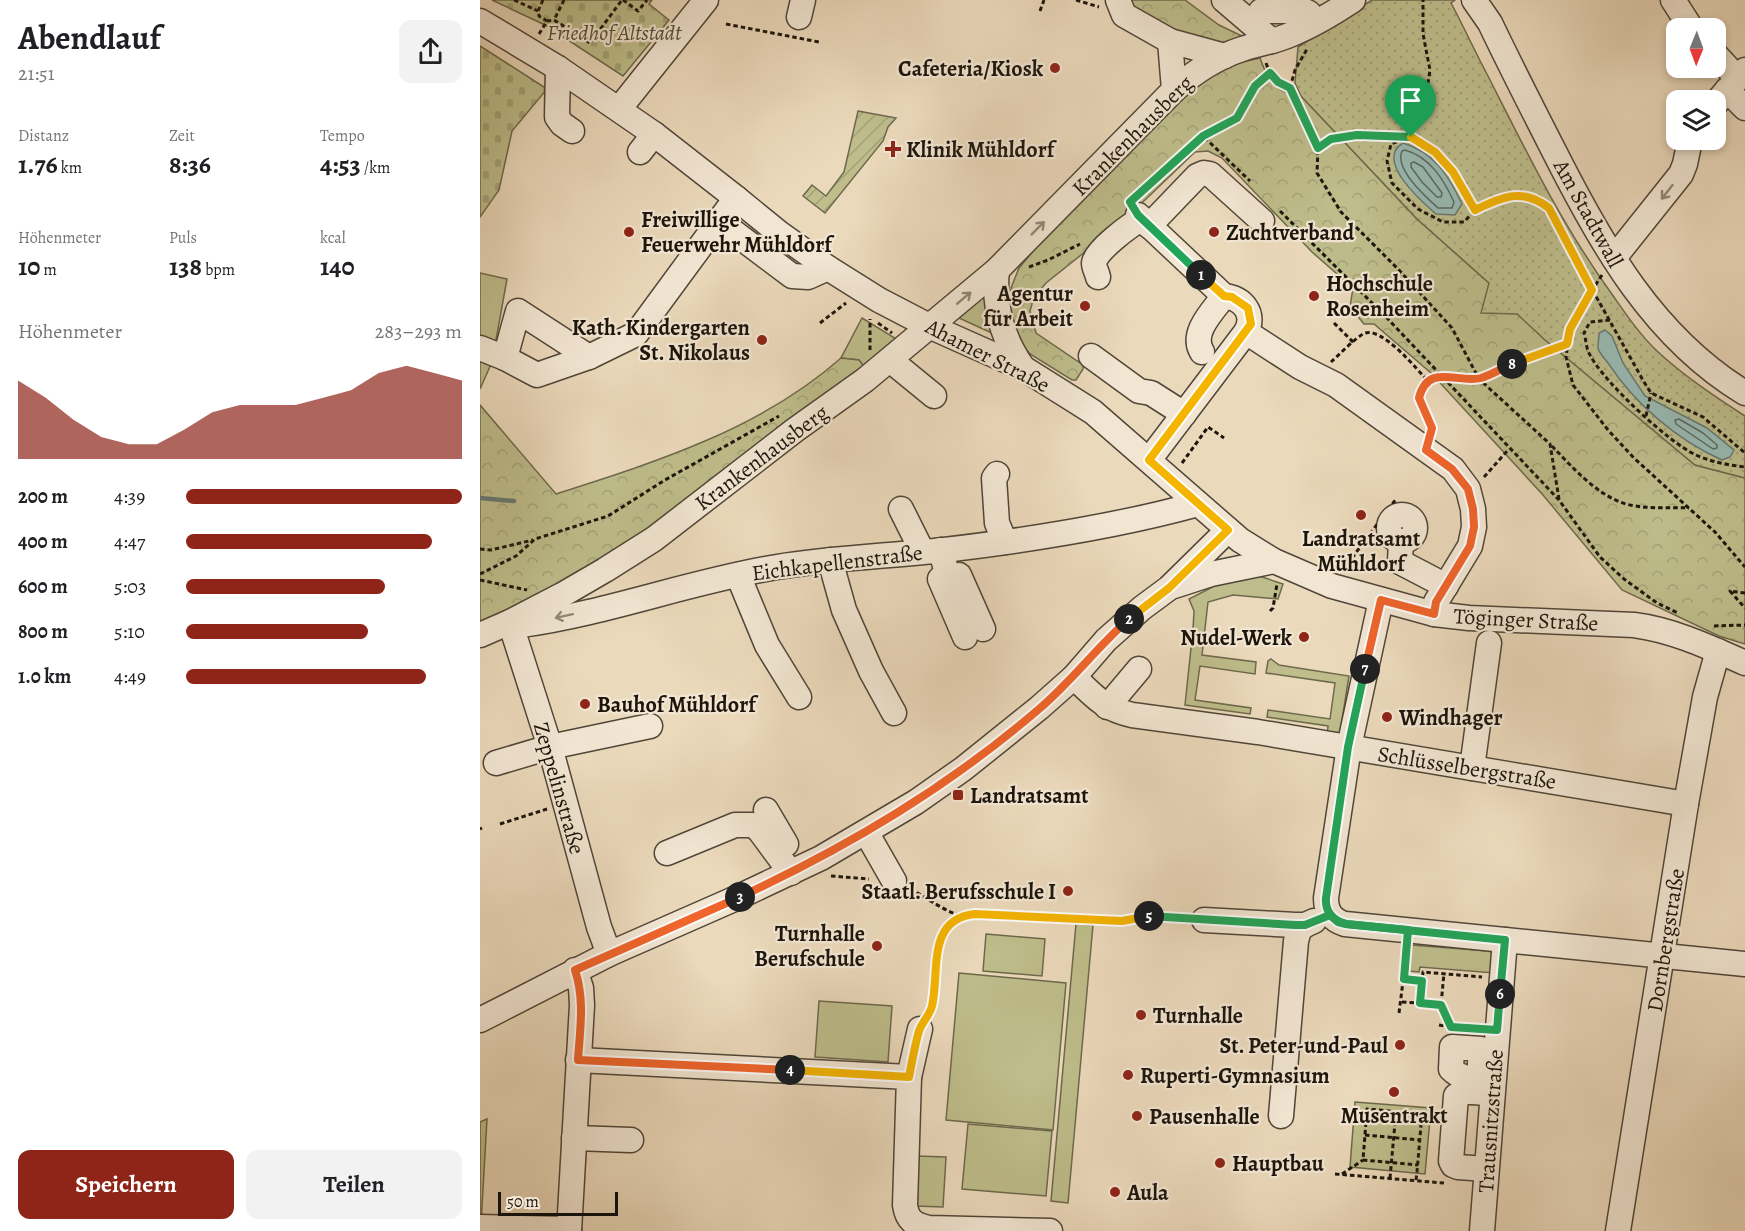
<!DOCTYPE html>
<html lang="de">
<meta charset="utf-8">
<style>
:root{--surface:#fff;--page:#f2f2f2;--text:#202124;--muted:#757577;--accent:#8f2418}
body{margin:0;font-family:Alegreya,serif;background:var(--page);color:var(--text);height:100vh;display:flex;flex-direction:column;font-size:22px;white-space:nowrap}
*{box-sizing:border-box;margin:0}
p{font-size:20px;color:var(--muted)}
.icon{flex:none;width:33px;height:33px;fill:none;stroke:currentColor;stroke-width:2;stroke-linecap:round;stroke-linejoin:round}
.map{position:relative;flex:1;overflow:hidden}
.drawer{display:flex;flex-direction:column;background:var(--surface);width:480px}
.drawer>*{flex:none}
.needle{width:39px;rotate:181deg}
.controls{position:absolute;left:1186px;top:18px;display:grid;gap:12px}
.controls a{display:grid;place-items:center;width:60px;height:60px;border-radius:12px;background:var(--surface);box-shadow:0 3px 9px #0003;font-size:30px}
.scale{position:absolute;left:18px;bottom:15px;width:120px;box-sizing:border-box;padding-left:6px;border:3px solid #1c150c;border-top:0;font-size:16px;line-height:21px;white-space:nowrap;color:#1c150c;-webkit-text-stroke:4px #f2e6d3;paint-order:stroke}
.pin{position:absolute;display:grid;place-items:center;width:51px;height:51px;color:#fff;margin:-62px -26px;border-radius:50% 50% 50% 0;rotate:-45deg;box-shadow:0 0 6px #0007}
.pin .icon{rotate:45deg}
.km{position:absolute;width:30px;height:30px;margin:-15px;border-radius:50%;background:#222;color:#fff;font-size:16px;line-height:30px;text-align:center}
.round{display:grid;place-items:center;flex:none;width:63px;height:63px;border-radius:12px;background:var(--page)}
.headline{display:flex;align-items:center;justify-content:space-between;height:102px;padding:0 18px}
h1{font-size:33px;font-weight:600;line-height:45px}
.stats{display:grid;grid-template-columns:repeat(3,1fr);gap:9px;height:102px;padding:6px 18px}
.stats div{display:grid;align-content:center}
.stats b{font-size:26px;font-weight:600}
.stats small{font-size:16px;font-weight:400}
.stats p{font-size:16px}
.chart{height:168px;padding:12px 18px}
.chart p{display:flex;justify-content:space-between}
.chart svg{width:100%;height:108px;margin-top:6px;fill:var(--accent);opacity:.7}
.button{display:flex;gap:12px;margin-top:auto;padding:12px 18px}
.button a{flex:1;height:69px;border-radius:12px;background:var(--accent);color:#fff;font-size:24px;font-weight:600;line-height:69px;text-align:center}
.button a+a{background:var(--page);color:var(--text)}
ul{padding:0 18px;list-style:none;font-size:20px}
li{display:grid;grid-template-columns:96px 72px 1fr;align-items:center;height:45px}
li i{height:15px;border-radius:8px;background:var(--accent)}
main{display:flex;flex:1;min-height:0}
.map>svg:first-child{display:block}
</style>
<main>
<section class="drawer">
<div class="headline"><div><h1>Abendlauf</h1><p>21:51</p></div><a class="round"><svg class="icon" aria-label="share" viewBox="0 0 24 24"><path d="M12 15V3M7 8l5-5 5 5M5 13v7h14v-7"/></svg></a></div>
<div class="stats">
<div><p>Distanz</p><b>1.76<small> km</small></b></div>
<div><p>Zeit</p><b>8:36</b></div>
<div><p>Tempo</p><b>4:53<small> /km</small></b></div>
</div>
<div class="stats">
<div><p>Höhenmeter</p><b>10<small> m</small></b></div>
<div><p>Puls</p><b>138<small> bpm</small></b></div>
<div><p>kcal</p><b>140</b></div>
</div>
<div class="chart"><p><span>Höhenmeter</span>283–293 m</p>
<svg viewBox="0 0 160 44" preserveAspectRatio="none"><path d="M0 44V12L10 19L20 28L30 35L40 38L50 38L60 32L70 25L80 22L90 22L100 22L110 19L120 16L130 9L140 6L150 9L160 12V44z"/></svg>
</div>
<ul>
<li><b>200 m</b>4:39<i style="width:100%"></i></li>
<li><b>400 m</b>4:47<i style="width:89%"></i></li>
<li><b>600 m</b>5:03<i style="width:72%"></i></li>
<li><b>800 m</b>5:10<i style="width:66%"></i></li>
<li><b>1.0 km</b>4:49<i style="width:87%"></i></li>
</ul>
<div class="button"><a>Speichern</a><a>Teilen</a></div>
</section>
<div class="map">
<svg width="1265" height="1231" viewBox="0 0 1265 1231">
<defs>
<pattern id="forest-crowns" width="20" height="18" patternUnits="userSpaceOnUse" patternTransform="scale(1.5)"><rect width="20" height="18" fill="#bebd8b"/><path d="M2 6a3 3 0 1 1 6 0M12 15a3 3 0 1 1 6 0" fill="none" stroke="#a3a277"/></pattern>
<pattern id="cemetery-stones" width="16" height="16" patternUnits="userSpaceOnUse" patternTransform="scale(1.5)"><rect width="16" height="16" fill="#bebd8b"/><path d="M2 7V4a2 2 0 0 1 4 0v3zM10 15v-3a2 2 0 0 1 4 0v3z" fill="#a3a277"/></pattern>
<pattern id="park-dots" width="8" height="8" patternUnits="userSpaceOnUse" patternTransform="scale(1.5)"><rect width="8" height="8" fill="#bebd8b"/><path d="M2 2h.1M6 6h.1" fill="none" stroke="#a3a277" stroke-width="1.8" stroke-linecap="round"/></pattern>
<pattern id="garden-furrows" width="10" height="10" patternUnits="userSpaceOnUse" patternTransform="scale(1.5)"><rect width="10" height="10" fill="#bebd8b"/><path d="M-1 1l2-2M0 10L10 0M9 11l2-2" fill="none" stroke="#a3a277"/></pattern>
</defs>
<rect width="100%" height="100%" fill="#ebd9bb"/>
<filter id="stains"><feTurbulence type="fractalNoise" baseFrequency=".00333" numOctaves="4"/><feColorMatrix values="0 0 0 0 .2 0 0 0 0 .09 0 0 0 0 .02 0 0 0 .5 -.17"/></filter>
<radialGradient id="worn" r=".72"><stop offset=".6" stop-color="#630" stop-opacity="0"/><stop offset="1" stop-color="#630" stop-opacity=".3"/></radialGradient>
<g fill="#bebd8b" stroke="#6d694c" stroke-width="1.5">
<path d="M0,273L27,279L12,362L0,389Z"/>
<path d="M509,291L516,335L479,318Z"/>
<path d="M382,318L418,340L386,369L379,360L361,358Z"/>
<path d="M779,576L803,584L798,599L753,595L728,602L722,655L776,662L775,674L720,666L715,700L771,708L770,714L705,705L713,629L714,611L709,599L748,579Z"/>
<path d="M791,659L799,665L869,676L859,738L847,736L848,726L787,717L788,710L850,719L855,683L786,673L788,661Z"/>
<path d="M596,924L613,925L588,1203L571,1201Z"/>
<path d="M506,934L565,939L562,976L503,971Z"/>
<path d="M931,945L1009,951L1013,953L1014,973L940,967L939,972L929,971Z"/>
<path d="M479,973L586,983L573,1130L466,1120Z"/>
<path d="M339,1001L412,1006L408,1062L335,1057Z"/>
<path d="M875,1102L951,1108L945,1174L870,1167Z"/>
<path d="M7,1119L1,1224H0V1122Z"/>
<path d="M488,1124L572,1131L566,1196L482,1189Z"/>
<path d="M437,1156L466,1157L463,1207L435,1206Z"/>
</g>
<g fill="url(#forest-crowns)" stroke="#6d694c" stroke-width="1.5">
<path d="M645,0H705L739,25L764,37L716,50L693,40Z"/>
<path d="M780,58C787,79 798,95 821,96L937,219L1009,283L1064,339L1215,465L1265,478V644L1239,636L1142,590L1063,495L951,373L894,324H884L870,307L873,288L832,252L742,158L728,151L715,152L641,223L566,283L554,297L550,311L556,333L603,365V369L596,380H592L550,354L539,341L534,328L530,308L531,288L539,268L574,226L689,109L740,67Z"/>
<path d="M361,358L379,360L386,369L149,547L0,627V405L76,494C176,462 281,429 361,358Z"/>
</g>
<g fill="url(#cemetery-stones)" stroke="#6d694c" stroke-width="1.5">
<path d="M12,0H172L169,4L189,20L143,76L65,25Z"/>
<path d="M0,46L67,89L32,131L19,190L0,217Z"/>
</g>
<path fill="url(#park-dots)" stroke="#6d694c" stroke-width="1.5" d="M892,0H975L971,3C984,27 995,52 1008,76C1045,149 1081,223 1129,290C1144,311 1158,333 1177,351C1204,376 1234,396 1265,416V478L1215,465L1064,339L1037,314L1001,313L1009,283L937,219L821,96L815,83L818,47Z"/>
<path fill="url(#garden-furrows)" stroke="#6d694c" stroke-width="1.5" d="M378,111L416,118L408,127L403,141L345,213L323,196L332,185L346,196L364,172Z"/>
<g fill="#98bab4" stroke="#667871" stroke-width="1.5">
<path d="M923,143C954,152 969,176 982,204L975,215L956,214C942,202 894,160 923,143Z"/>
<path d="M1125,330L1132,336L1143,363L1165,396L1227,428L1254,450L1250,457L1242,460C1197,440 1155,404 1128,363C1125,359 1119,353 1118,348C1118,343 1119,338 1119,333Z"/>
</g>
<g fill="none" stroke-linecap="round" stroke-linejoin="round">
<g stroke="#5a6860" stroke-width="1.5">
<path d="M925,150C950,157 964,180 974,202L972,208H958C946,197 914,169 922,151Z"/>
<path d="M931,163L934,162L943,167L962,193L961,197H957L942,182L931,167Z"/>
<path d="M1199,419L1223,433L1237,445V448L1233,449L1196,424L1195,420Z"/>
</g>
<path stroke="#667871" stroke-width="4.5" d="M0,498L34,501"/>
<g stroke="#504638" stroke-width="27">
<g id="minor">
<path d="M638,0L644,15L690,41L745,56"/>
<path d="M744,0L792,41"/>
<path d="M994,0L1010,23C1031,67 1053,110 1075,153C1122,246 1174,338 1265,393"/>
<path d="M1193,0L1211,28"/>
<path d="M781,11H825L829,13L836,22"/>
<path d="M319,17L323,0"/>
<path d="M0,21L78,68L174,134L256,198L299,233L348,268L399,300L449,326L543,368L613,412L760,540L794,561L852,586L954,614L989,618L1154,625C1193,630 1229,647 1265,663"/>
<path d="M690,41L694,90"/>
<path d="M1236,55L1257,78"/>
<path d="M78,68L77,117L82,124L92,131"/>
<path d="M1247,90L1265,108"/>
<path d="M1236,103L1265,70"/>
<path d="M139,109L226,0"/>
<path d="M160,152L174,134"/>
<path d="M658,215L744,296C763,298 776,314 766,332L669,460"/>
<path d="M239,221L312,276L328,277L348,268"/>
<path d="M669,226L717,176L724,173L730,174L782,221"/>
<path d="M1134,258L1201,174L1205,164L1210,140"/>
<path d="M517,270C513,306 522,338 543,368"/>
<path d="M618,277C617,272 614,268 614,263C615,251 651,224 662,219"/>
<path d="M766,332L820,367L856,385L973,469L988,489L993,509L994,527L990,546L956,602L954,614"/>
<path d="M0,348L25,358L38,311L109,357"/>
<path d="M722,352C710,333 733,311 744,296"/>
<path d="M611,356L659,391L671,393L704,414"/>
<path d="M25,358L57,375L109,357L156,334L256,198"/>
<path d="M410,360L454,396"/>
<path d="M517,474L514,478L517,523L525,542"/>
<path d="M421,509L442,551"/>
<circle cx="922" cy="528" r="13"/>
<path d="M921,541L920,562L966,586"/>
<path d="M461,550L468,578L460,579L485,637"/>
<path d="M350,560L364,610L391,671L414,713"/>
<path d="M258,575L287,645L319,697"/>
<path d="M468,578L479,575L503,629"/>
<path d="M694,586L731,574L794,561"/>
<path d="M901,600L869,747L846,898C846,912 852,920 865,924L1265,964"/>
<path d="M30,622L70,747L119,927L129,954"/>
<path d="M41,625C128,613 211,581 297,567C353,558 409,556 464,550C549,540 635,527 718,504"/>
<path d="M0,635L30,622L82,595L125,570L174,539L315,430L385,380L517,270L694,90C715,71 735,58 762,49C777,44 792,42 807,36C830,27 852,14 873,0"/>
<path d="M594,677C614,696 624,709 652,715L778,732L1206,804"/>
<path d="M627,707L659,669"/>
<path d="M16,763L70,747L170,726"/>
<path d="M992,768L1009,643"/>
<path d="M286,810L306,844"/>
<path d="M386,832L414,881"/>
<path d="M187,853L255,825H273L280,831L311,873"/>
<path d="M724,920L815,925H825L834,921"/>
<path d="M0,1020L129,954L252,900L341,858L436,802L483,769L559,708L594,677L626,640L662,608L689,588L748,530"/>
<path d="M98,1060L429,1077L425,1205C427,1220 434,1225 449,1228L570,1231"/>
<path d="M429,1077L440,1029"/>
<path d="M999,1078L1001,1049L972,1047L971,1069C983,1081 994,1078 1010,1079"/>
<path d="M801,1116L816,941L819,930L825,925"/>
<path d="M94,1138L151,1140"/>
<path d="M1006,1169L978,1167L973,1165L971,1161L976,1096C985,1089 1000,1093 1011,1094"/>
<path d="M0,1227L89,1229"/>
<path d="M89,1231L102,1005L101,988L95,970"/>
<path d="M1002,1231L1025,940"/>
<path d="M1138,1231L1206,804L1225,697L1238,651"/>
</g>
</g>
<g stroke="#1c150c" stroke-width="3" stroke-dasharray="4.5 3" stroke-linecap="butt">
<path d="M34,0L58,11"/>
<path d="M63,0L58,11L59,16L67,21"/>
<path d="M84,0L74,20L110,43L142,0"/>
<path d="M143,0L158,11L167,0"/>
<path d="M596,0L619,7"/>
<path d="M560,11L564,0"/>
<path d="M246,24L339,42"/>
<path d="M59,34L67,21L74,20"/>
<path d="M786,63C793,84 803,79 811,90C822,105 830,130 838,147"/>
<path d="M810,88L815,70L827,49"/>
<path d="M723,136L757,118L775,86L790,73"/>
<path d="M931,137L911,144L907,161L912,183L938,209L963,222H984L995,210C979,183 964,151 932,138C923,134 906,137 895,136C874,134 856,135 838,148L837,173L861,212L919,270L972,328L999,379L1070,444L1079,499"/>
<path d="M931,137L927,118L930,108L948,83L950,70L943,34V0"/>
<path d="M658,195L723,136L770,181"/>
<path d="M995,210C1023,197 1042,187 1069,208L1099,266L1164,382L1171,393L1223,417L1265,453"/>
<path d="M800,211L907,318L1079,500L1120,557L1144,579L1177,603L1198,613"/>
<path d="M549,267L568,260L600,244"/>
<path d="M1122,275L1100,309L1090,329L1086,357L1093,385L1128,430L1154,458L1235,532L1265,567"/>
<path d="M1130,320L1110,322L1104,333C1106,339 1106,349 1110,355C1123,381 1189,443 1216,455C1232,462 1248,465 1265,467"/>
<path d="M340,323L366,303"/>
<path d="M398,323L412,333"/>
<path d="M854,323L874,343"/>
<path d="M390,350V319"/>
<path d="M851,362C860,354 873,340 883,334C901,324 937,370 949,382"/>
<path d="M1166,416L1171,393"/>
<path d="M952,428L939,398L944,385L961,375L999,379L1050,356L1087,344"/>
<path d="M1072,446C1091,466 1113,491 1140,502C1160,510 1187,507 1209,508"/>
<path d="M702,463L728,427L744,438"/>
<path d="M1004,477L1029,449"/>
<path d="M0,549L11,550L53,540"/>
<path d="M863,570L916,499"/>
<path d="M0,574L36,556L55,539L128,516L185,480L299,416"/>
<path d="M0,580L47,590"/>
<path d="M1265,593L1250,591L1265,608"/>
<path d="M790,611L793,608L797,584"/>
<path d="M1234,626L1265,625"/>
<path d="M20,824L67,809"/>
<path d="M0,829L2,828"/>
<path d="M351,876L389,879"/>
<path d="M430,889C445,896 469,915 482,915"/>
<path d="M924,979L942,981"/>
<path d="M922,1002L940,1003L943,972L1002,977"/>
<path d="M940,1003L961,1005L964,973"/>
<path d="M961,1005L971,1027"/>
<path d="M449,1011L452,1007C455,974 450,918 495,913L642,921L665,915L707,919"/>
<path d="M919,1013L927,950"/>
<path d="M959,1025L969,1027"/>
<path d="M885,1135L940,1140"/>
<path d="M855,1174L964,1183"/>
<path d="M862,1174L883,1160"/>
<path d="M910,1178L916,1112"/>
<path d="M936,1180L937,1172L942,1114L887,1109L883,1160L938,1165"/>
</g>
<use href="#minor" stroke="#f2e6d3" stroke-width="24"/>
</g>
<defs><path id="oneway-shaft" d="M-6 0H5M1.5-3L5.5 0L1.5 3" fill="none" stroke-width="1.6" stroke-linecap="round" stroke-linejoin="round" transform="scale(1.5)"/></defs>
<g stroke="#928879">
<use href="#oneway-shaft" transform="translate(1187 192) rotate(128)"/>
<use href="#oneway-shaft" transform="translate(558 228) rotate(-45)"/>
<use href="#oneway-shaft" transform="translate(484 298) rotate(-40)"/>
<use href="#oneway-shaft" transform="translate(84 616) rotate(168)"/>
</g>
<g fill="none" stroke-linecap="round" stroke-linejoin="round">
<g stroke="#fff" stroke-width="12">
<path id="split-1" d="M721,275L658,215L650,202L723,136L757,118L775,86L790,73L798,82L810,88L838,148L851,139L877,135L931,137"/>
</g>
<g stroke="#fff" stroke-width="12">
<path id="split-2" d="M649,619L689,588L748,530L669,460L771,324L768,308L752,297L744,296L721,275"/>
</g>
<g stroke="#fff" stroke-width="12">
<path id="split-3" d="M260,897C369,846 467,788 559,709C592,681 617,647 649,619"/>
</g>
<g stroke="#fff" stroke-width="12">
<path id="split-4" d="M260,897L95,970C105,1000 100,1029 98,1060L310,1070"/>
</g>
<g stroke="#fff" stroke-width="12">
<path id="split-5" d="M310,1070L429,1077C432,1061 435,1045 439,1031C442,1022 450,1015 452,1006C460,972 446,919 495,914L642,921L669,916"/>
</g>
<g stroke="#fff" stroke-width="12">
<path id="split-6" d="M669,916L815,925H825L850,915L858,922L866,924L928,930L924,979L942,981L940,1003L961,1005L971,1027L1017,1030L1020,994"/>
</g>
<g stroke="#fff" stroke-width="12">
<path id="split-7" d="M885,669L868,747L846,898C845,912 852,920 866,924L1025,940L1020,994"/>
</g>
<g stroke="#fff" stroke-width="12">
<path id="split-8" d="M885,669L901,600L954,614L956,602L990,546L994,527L993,509L988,489L972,469L946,450L952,428L939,398C948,362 978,384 1001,378C1011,375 1022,368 1032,364"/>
</g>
<g stroke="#fff" stroke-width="12">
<path id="split-9" d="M931,137L955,152L973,172L995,210C1023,197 1042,187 1069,208L1112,290L1090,329L1087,344L1032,364"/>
</g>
<use href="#split-1" stroke="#22a559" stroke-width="8"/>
<use href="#split-2" stroke="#f5b400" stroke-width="8"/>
<use href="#split-3" stroke="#f0652b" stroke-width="8"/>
<use href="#split-4" stroke="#f0652b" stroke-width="8"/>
<use href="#split-5" stroke="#f5b400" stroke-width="8"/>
<use href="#split-6" stroke="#22a559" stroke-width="8"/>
<use href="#split-7" stroke="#22a559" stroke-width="8"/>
<use href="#split-8" stroke="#f0652b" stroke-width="8"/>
<use href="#split-9" stroke="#f5b400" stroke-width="8"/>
</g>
<g fill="#8f2418" stroke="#f2e6d3" stroke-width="2">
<circle cx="575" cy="68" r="6"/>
<path d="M410 140h6v6h6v6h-6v6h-6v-6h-6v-6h6z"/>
<circle cx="149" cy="232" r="6"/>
<circle cx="734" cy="232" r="6"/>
<circle cx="834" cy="296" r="6"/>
<circle cx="605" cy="306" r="6"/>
<circle cx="282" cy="340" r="6"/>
<circle cx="881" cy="515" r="6"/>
<circle cx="824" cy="637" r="6"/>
<circle cx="105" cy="704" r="6"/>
<circle cx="907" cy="717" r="6"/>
<rect x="472" y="789" width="12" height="12" rx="3"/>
<circle cx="588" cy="891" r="6"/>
<circle cx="397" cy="946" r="6"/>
<circle cx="661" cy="1015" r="6"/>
<circle cx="920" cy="1045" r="6"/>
<circle cx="648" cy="1075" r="6"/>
<circle cx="914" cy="1092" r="6"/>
<circle cx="657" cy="1116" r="6"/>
<circle cx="740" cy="1163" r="6"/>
<circle cx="635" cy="1192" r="6"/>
</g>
<g text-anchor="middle" stroke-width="4.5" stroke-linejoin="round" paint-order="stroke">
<g font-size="22" font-style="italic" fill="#555038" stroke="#f2e6d3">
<text x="134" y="40">Friedhof Altstadt</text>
</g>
<g font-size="22" font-weight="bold" fill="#1c150c" stroke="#f2e6d3" text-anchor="start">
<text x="563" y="76" text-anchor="end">Cafeteria/Kiosk</text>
<text x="426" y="157">Klinik Mühldorf</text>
<text x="161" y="227">Freiwillige<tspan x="161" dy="25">Feuerwehr Mühldorf</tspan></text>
<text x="746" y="240">Zuchtverband</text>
<text x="846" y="291">Hochschule<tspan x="846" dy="25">Rosenheim</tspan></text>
<text x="593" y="301" text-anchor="end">Agentur<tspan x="593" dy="25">für Arbeit</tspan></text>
<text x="270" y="335" text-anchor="end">Kath. Kindergarten<tspan x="270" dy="25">St. Nikolaus</tspan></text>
<text x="881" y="546" text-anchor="middle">Landratsamt<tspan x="881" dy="25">Mühldorf</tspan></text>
<text x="812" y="645" text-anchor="end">Nudel-Werk</text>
<text x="117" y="712">Bauhof Mühldorf</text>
<text x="919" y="725">Windhager</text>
<text x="490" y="803">Landratsamt</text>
<text x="576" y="899" text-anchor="end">Staatl. Berufsschule I</text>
<text x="385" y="941" text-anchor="end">Turnhalle<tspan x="385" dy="25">Berufschule</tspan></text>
<text x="673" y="1023">Turnhalle</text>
<text x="908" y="1053" text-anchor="end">St. Peter-und-Paul</text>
<text x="660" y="1083">Ruperti-Gymnasium</text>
<text x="914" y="1123" text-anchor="middle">Musentrakt</text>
<text x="669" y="1124">Pausenhalle</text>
<text x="752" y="1171">Hauptbau</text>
<text x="647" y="1200">Aula</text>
</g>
<g font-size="22" fill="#1c150c" stroke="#f2e6d3">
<text transform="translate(652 135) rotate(-45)" y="8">Krankenhausberg</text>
<text transform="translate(1109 213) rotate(61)" y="8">Am Stadtwall</text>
<text transform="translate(508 355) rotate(27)" y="8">Ahamer Straße</text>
<text transform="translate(281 457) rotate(-37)" y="8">Krankenhausberg</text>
<text transform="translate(357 562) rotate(-7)" y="8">Eichkapellenstraße</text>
<text transform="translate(1046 619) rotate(3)" y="8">Töginger Straße</text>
<text transform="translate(987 767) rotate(9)" y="8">Schlüsselbergstraße</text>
<text transform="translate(80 788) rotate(74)" y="8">Zeppelinstraße</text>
<text transform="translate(1185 940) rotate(-81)" y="8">Dornbergstraße</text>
<text transform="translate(1010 1121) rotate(-86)" y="8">Trausnitzstraße</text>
</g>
</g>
<rect width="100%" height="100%" filter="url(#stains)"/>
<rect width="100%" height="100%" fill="url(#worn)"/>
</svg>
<div class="controls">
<a><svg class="needle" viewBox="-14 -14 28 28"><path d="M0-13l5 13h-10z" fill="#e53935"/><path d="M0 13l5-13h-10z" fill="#757577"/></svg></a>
<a><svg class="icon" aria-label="layers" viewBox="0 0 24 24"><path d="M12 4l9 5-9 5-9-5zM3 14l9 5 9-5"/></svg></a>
</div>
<div class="scale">50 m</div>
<div class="pin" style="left:931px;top:137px;background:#1e9e55"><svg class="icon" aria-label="arrive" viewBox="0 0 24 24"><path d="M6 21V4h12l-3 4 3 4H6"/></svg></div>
<b class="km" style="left:721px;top:275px">1</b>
<b class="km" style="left:649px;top:619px">2</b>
<b class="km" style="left:260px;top:897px">3</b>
<b class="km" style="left:310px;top:1070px">4</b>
<b class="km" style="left:669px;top:916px">5</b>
<b class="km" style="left:1020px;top:994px">6</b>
<b class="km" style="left:885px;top:669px">7</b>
<b class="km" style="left:1032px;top:364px">8</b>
</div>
</main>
